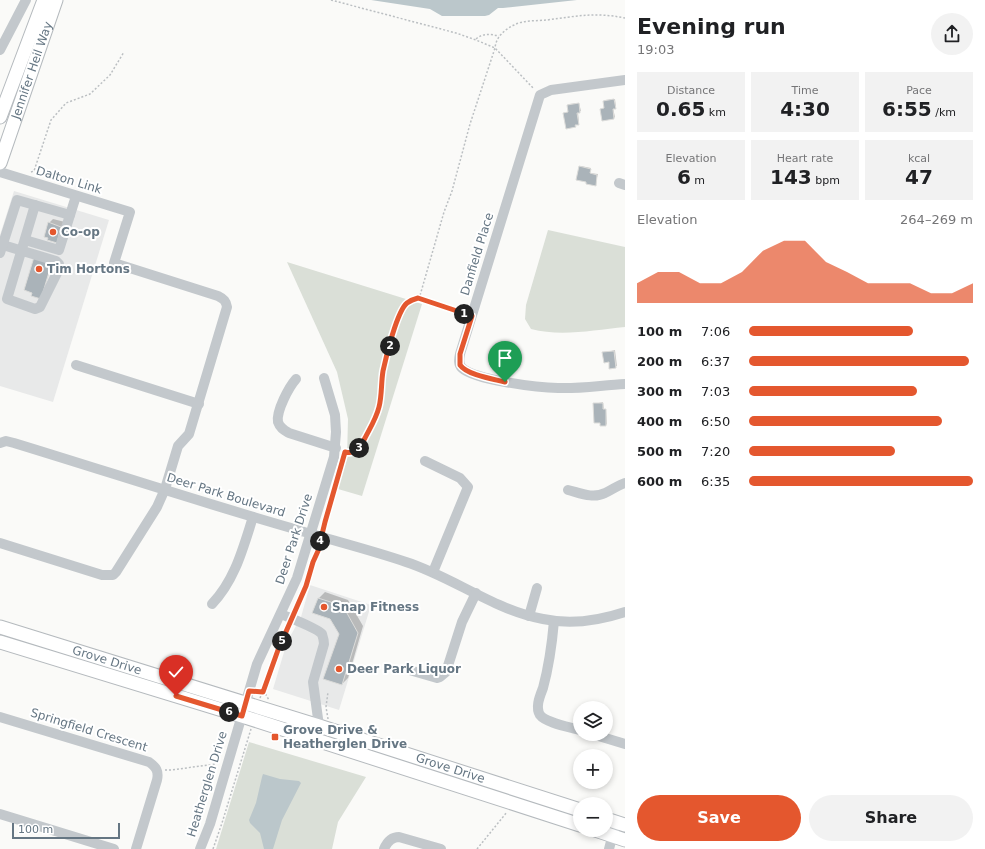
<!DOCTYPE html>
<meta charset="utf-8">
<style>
:root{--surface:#fff;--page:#f2f2f2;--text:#202124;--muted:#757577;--accent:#e4572e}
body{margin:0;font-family:"DejaVu Sans",sans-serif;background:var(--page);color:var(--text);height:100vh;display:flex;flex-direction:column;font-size:15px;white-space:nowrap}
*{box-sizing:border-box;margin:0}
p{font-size:13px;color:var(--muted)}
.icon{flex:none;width:22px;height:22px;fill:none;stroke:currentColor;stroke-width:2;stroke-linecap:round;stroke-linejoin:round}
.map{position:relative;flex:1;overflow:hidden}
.sheet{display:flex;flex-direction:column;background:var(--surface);width:360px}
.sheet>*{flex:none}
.fabs{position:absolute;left:573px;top:701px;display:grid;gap:8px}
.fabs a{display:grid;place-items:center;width:40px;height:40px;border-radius:50%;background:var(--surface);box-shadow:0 2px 6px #0003;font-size:20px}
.scale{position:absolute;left:12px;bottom:10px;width:108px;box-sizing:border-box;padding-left:4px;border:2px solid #657683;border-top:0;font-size:11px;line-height:14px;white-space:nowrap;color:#657683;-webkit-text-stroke:3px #fff;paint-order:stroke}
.pin{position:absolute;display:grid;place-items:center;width:34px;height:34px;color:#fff;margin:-41px -17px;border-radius:50% 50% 50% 0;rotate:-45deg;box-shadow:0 0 4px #0007}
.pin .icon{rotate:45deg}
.km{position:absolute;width:20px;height:20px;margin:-10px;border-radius:50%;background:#222;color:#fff;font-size:11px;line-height:20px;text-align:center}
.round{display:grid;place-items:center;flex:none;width:42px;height:42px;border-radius:21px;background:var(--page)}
.overview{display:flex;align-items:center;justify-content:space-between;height:68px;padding:0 12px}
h1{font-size:22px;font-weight:800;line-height:30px}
.stats{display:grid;grid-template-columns:repeat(3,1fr);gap:6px;height:68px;padding:4px 12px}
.stats div{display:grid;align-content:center;border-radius:0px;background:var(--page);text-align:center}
.stats b{font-size:20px;font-weight:800}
.stats small{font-size:11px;font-weight:400}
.stats p{font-size:11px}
.chart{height:112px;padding:8px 12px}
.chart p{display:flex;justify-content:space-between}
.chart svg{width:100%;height:72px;margin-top:4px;fill:var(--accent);opacity:.7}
.primary-button{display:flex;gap:8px;margin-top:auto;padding:8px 12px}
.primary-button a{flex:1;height:46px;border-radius:24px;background:var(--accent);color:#fff;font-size:16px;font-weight:800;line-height:46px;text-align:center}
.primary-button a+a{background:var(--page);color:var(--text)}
ul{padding:0 12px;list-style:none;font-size:13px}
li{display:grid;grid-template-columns:64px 48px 1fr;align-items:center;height:30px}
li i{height:10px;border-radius:5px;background:var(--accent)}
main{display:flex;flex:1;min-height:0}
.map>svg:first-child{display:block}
</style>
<main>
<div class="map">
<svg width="625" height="849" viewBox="0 0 625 849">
<rect width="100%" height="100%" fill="#fafaf8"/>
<g fill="#e8e9e9">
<path d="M14,191L109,220L53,402L0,386V235Z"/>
<path d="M310,585L371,605L339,710L273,689L287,642L301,617Z"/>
</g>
<g fill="#dadfd7">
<path d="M548,230L625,247V327C594,330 561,337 531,329L525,319L526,305Z"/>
<path d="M287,262L422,304L362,496L338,489L347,458L348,419L337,372Z"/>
<path d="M249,742L366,777L338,822L332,849H216Z"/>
</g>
<g fill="#bbc7cb">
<path d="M371,0H577L503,8H498L489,15L485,16H442L430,9Z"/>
<path d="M263,774L280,779L299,781L301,783L282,820L273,849H264L260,833L250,823L249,820L256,803L262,777Z"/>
</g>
<g fill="#0003">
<path d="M615,99L616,107L613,108L615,117L614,118L601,109L605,108L604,101L605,100Z"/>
<path d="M579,103L581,111L578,112L579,123L576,124L575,126L564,113L569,112L568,105L569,104Z"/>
<path d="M581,166L591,168L590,173L598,174L595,185L580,167Z"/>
<path d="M53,219L65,222L61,238L49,223Z"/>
<path d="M615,350L617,366L610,368L609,361L603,353Z"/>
<path d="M603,402L604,409H606L607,424L606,425L601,422L594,404Z"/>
<path d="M325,592L348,600L363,626L348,678L342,684L340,634L331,618L314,613L319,598Z"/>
</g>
<g fill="#aab3b9" stroke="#dcdcda">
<path d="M614,99L616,109H613L614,119L602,121L600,109L604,108L603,101Z"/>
<path d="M579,103L580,113H577L579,125H575L576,127L566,129L563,113L568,112L567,105Z"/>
<path d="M579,166L591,169L590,173L597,175L596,186L586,184V182L576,180Z"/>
<path d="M48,222L61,227L57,243L47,240L48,238L44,237Z"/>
<path d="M34,257L52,262L41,299L31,296L32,293L24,290Z"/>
<path d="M614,351L616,368L609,369V362L604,363L602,352Z"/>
<path d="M593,403H603V409H606V426H600V423H594Z"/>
<path d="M318,598L343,606L358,633L342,685L323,679L339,634L330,619L312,613Z"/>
</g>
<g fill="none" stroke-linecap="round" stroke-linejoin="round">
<g stroke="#b5babe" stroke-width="15">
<g id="major">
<path d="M0,117L44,0"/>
<path id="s1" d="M0,163L56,0"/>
<path id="s2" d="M0,627L319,726L580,810"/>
<path d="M0,642L242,716L580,825"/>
<path d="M606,819L625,825"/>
<path d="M595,830L625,840"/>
</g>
</g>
<g stroke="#bbbfc2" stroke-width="1.5" stroke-dasharray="2 2" stroke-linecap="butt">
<path d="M331,0L456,33L476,40L495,48L534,89"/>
<path d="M476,39C483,33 490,34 499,36"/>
<path d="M31,172L34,171L51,120L66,103L90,94L110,75L124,52"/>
<path d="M419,299L444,212L452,191L470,124L495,48C496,37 504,30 514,25C523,20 537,21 547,20C577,16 595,12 625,18"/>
<path d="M323,528L345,452C357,455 360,447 365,438C370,428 376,419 379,407C382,396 381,383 383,371C386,357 397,311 407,303C411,300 414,299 419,299L464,314"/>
<path d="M296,612L306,586L319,546"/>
<path d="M258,692L265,693L269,700"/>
<path d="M260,698L269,677L278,650L289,626"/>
<path d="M328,719L326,707L328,692"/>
<path d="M165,770H171L216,764"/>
<path d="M587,802L593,804"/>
<path d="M213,849L222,823L251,729"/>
<path d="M477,849L507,812"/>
</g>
<g stroke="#c3c8cc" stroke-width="10">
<path d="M0,50L26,0"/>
<path d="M625,80L551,90L540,95L460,354C459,359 458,364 462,368C475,380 539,388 558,388C580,389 603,385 625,384"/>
<path d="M0,172L130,212L114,263L218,296C224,299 226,301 227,307L189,434L178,446L165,489L157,507L116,572L113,575H102L0,543"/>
<path d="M619,183L625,185"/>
<path d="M25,240L59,250L76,196"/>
<path d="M3,245L56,261L59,264V269L40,307L35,309L7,299L35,205"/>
<path d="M0,253L17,200L70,215"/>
<path d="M76,365L199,404"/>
<path d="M296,379C289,387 276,411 278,422C280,428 284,430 289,433L336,448"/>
<path d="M0,443L6,441L14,443C109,472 203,503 298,530C334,541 371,550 406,562C453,577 494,610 543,619C571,625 598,621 625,612"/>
<path d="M425,461L460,478L468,487L433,572"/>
<path d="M568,490C580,493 593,499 605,493C612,490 618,485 625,483"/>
<path d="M212,604C235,580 243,548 253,517"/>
<path d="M281,614C290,618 317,628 322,634C323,637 324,640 324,644L313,682L319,726"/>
<path d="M529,616L537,588"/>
<path d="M554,621C552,644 549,666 543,688C540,696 535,707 540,715C546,723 570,727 580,730"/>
<path d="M406,669L437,678L440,677L446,672L462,622L476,593"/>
<path d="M0,717L149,762C156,767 159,771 157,780L136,849"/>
<path d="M592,734L625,744"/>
<path d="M0,814L114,849"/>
<path d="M200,849L210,824L257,664L297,578L334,457L336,432L335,415L324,378"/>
<path d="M384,849C387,842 391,837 399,837L441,849"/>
<path d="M609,849L614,830"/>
</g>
<use href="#major" stroke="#fff" stroke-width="13"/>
</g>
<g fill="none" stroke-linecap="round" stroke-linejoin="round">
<g stroke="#fff" stroke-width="8">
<path id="route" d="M176,696L242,716L249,691L263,692L278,650L306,586L313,562L318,551L325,522L345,452C357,455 360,447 365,438C370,428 376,419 379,407C382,396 381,383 383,371C386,357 397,311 407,303C411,300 414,299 418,298L472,316L460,354V365C467,375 493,379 505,382"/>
</g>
<use href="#route" stroke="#e4572e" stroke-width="5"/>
</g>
<g fill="#e4572e" stroke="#fff" stroke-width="1.5">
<circle cx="53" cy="232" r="4"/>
<circle cx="39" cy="269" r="4"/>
<circle cx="324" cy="607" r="4"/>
<circle cx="339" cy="669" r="4"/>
<rect x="271" y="733" width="8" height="8" rx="2"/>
</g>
<g text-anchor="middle" stroke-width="4" stroke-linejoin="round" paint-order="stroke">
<g font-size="12" fill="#657683" stroke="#fff">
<text dy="4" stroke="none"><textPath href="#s1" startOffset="98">Jennifer Heil Way</textPath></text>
<text transform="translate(69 180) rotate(17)" y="4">Dalton Link</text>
<text transform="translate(477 254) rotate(-73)" y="4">Danfield Place</text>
<text transform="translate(226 495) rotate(17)" y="4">Deer Park Boulevard</text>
<text transform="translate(294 539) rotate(-72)" y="4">Deer Park Drive</text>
<text dy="4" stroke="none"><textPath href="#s2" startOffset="112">Grove Drive</textPath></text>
<text transform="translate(89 730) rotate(17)" y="4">Springfield Crescent</text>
<text dy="4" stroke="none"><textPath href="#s2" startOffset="472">Grove Drive</textPath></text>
<text transform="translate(207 784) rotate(-73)" y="4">Heatherglen Drive</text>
</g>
<g font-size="12" font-weight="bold" fill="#657683" stroke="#fff" text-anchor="start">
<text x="61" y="236">Co-op</text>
<text x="47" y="273">Tim Hortons</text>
<text x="332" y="611">Snap Fitness</text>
<text x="347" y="673">Deer Park Liquor</text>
<text x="283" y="734">Grove Drive &amp;<tspan x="283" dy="14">Heatherglen Drive</tspan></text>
</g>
</g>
</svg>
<div class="fabs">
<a><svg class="icon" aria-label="layers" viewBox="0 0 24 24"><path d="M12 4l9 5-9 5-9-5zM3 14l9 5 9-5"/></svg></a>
<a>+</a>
<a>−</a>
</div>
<div class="scale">100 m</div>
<div class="pin" style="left:505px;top:382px;background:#1e9e55"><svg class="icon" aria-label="arrive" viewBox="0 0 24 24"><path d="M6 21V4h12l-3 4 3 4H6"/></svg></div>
<div class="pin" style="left:176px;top:696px;background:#d93025"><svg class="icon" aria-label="check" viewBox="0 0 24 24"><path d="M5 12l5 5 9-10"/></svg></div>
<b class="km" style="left:464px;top:314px">1</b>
<b class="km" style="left:390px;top:346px">2</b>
<b class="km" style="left:359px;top:448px">3</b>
<b class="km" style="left:320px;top:541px">4</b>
<b class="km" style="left:282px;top:641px">5</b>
<b class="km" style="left:229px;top:712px">6</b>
</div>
<section class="sheet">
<div class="overview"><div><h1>Evening run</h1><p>19:03</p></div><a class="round"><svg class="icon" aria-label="share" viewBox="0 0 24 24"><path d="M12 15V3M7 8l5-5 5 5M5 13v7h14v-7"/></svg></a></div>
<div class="stats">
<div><p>Distance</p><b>0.65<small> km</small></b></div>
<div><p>Time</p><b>4:30</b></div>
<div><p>Pace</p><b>6:55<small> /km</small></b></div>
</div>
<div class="stats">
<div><p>Elevation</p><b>6<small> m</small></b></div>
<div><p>Heart rate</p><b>143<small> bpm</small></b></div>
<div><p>kcal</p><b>47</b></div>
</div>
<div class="chart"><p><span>Elevation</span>264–269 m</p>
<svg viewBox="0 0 160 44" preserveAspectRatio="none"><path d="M0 44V32L10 25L20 25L30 32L40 32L50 25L60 12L70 6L80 6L90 19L100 25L110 32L120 32L130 32L140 38L150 38L160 32V44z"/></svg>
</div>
<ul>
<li><b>100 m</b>7:06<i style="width:73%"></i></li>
<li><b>200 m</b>6:37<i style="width:98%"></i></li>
<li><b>300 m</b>7:03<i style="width:75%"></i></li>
<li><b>400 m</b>6:50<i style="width:86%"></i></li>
<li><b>500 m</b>7:20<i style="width:65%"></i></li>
<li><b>600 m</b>6:35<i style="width:100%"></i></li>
</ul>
<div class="primary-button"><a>Save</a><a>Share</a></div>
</section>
</main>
